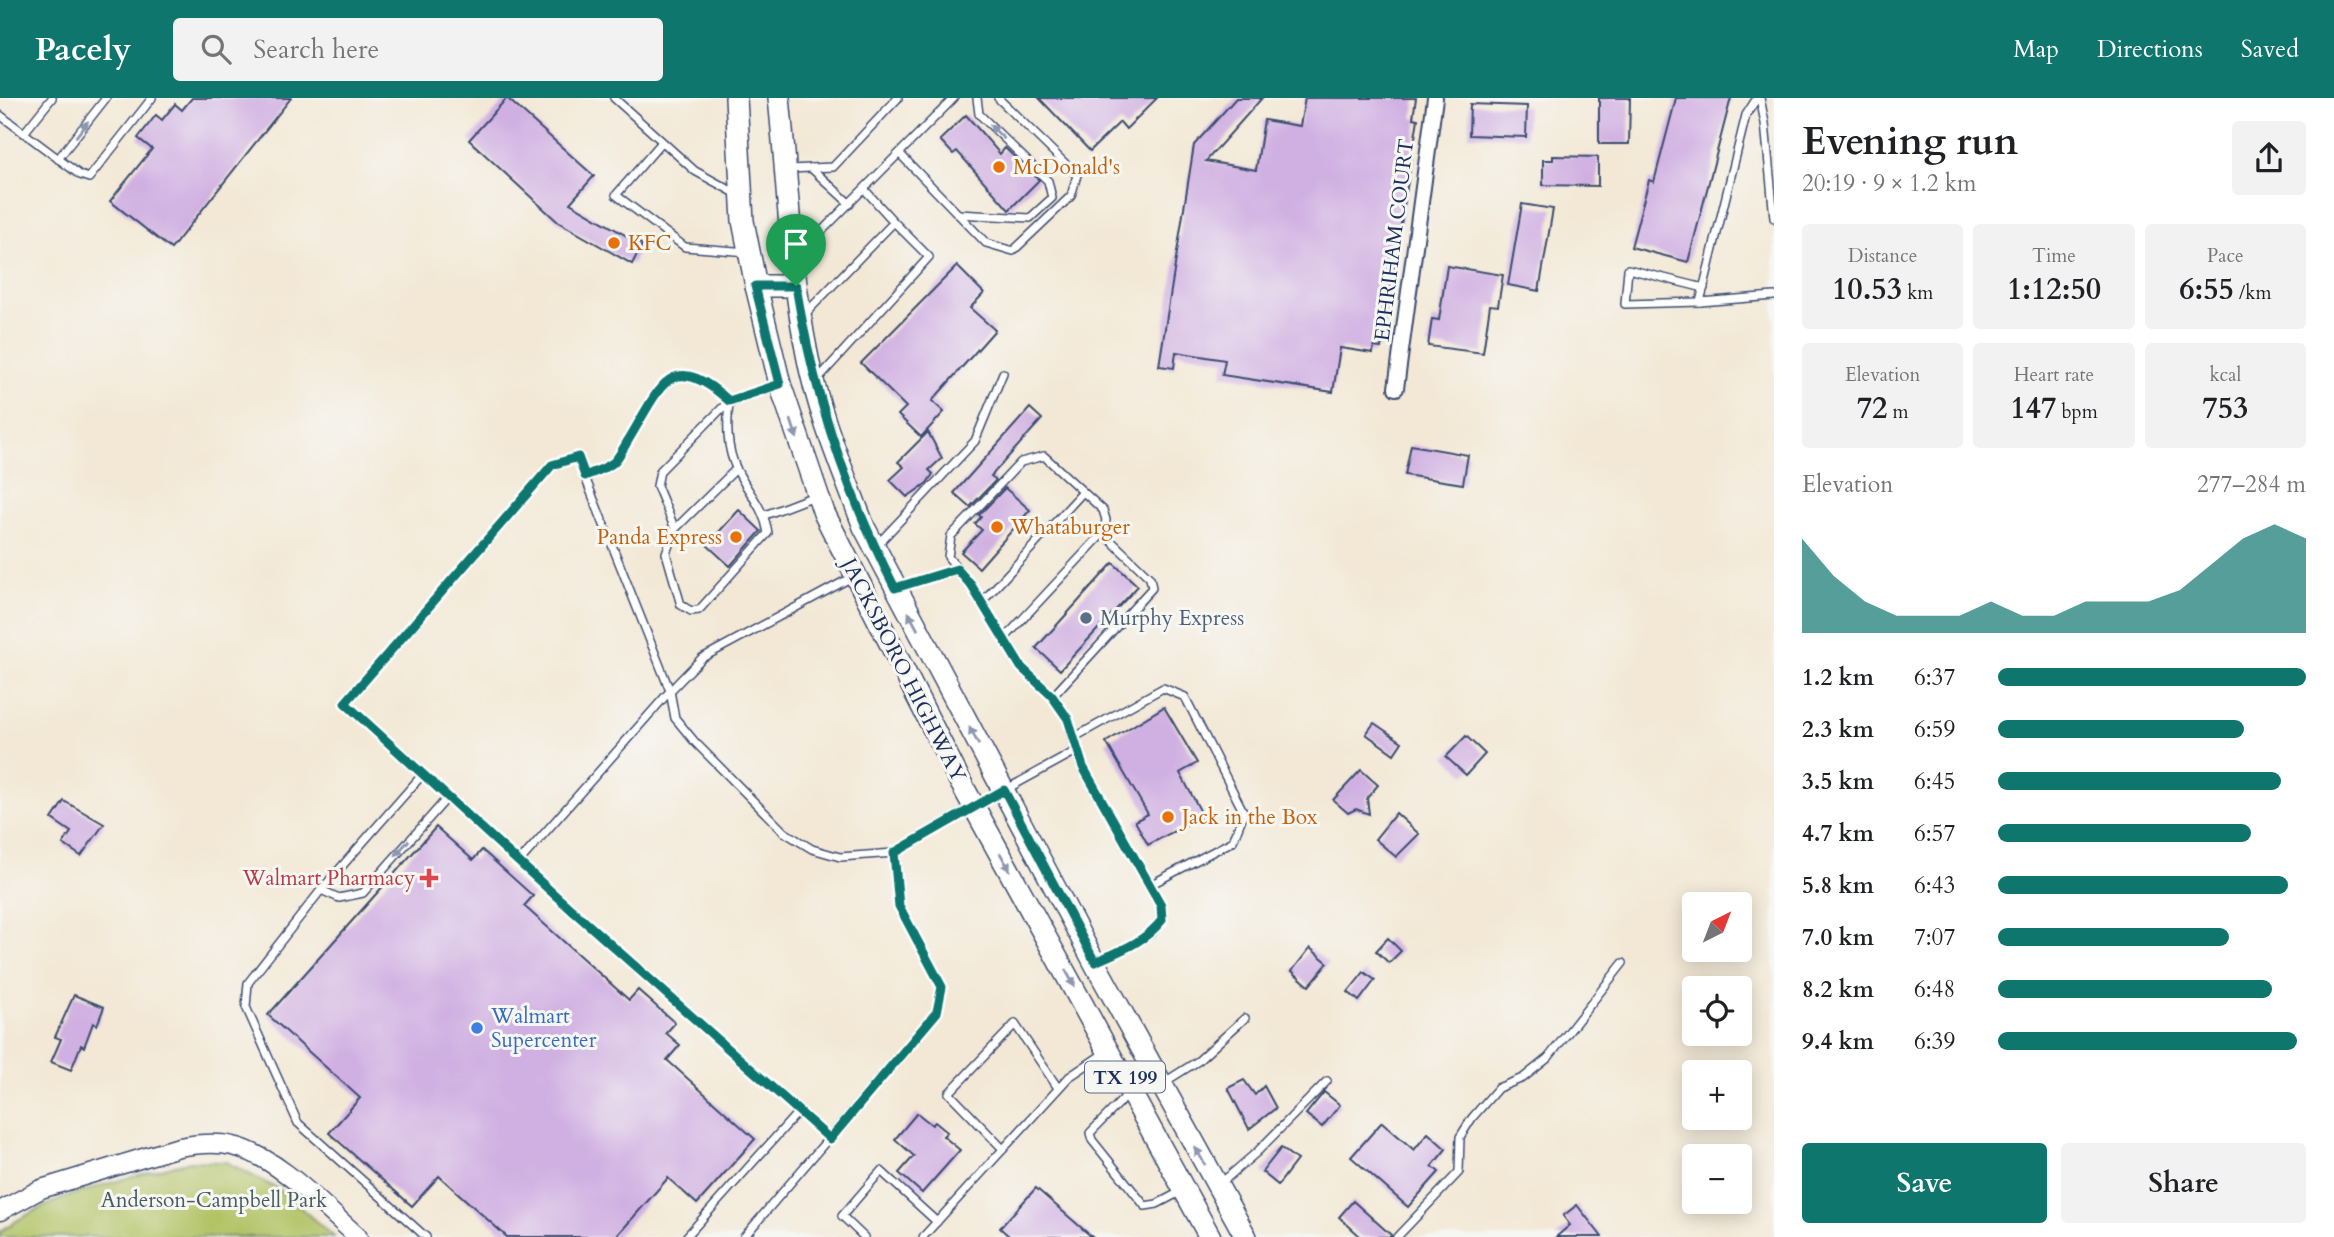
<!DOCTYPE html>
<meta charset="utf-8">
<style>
:root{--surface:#fff;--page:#f2f2f2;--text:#202124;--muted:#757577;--accent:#0f766e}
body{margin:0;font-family:Cardo,serif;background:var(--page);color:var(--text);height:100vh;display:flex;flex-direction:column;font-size:26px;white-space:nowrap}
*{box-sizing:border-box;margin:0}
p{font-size:23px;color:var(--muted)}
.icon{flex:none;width:38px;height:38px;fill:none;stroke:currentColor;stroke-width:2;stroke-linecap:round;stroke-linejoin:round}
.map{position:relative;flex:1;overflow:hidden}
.sheet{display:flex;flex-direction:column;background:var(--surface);width:560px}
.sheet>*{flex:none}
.needle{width:46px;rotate:42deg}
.fabs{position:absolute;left:1682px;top:794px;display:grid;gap:14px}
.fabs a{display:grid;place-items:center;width:70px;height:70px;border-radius:7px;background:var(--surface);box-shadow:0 4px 18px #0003;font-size:35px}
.pin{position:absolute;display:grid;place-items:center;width:60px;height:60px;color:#fff;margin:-72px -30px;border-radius:50% 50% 50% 0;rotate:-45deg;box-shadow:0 0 7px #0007}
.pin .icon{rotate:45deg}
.round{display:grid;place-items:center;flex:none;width:74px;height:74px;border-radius:7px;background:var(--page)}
.summary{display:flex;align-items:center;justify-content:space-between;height:119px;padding:0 28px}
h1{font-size:38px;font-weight:800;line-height:52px}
.stats{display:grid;grid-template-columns:repeat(3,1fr);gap:10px;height:119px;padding:7px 28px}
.stats div{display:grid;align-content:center;border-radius:7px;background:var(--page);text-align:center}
.stats b{font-size:30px;font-weight:800}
.stats small{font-size:19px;font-weight:400}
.stats p{font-size:19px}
.chart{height:196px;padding:14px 28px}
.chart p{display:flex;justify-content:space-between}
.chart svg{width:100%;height:126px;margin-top:7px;fill:var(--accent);opacity:.7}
.cta{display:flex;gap:14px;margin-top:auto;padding:14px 28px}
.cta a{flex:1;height:80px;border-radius:7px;background:var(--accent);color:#fff;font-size:28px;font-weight:800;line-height:80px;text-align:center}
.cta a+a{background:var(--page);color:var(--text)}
ul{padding:0 28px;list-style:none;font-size:23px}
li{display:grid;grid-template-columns:112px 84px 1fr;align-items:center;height:52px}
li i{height:18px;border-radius:9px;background:var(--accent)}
header{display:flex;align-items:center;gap:42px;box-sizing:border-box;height:98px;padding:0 35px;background:var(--accent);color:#fff}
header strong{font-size:33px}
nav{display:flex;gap:38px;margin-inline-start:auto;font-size:24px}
.search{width:490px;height:63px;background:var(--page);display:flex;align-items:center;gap:18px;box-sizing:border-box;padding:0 24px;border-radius:7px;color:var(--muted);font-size:26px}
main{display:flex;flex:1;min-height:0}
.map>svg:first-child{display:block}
</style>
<header>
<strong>Pacely</strong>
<div class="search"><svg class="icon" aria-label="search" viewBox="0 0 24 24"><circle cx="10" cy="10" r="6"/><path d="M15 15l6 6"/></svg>Search here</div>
<nav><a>Map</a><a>Directions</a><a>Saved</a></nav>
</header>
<main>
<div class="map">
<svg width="1774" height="1139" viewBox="0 0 1774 1139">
<rect width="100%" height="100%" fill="#f6f6f2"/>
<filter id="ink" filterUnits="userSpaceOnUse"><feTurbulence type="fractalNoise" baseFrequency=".0143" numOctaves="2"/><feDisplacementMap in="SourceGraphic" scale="14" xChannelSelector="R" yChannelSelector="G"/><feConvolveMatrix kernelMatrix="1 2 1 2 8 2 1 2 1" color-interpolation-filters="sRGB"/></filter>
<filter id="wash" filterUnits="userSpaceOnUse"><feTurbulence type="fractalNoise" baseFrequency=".00686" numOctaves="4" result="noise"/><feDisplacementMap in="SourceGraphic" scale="28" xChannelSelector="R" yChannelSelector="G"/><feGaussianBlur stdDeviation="1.57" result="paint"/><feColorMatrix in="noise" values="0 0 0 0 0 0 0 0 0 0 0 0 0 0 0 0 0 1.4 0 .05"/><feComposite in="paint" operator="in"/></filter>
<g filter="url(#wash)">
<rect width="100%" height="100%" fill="#f3e8d5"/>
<path fill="#b2c366" stroke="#667962" stroke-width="2" d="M190,1063L226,1064L280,1092L334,1139H0V1134C51,1096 129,1080 190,1063Z"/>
<g id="blocks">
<g fill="#d0b0e2">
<path d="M192,0H291L171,151L110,103L152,51L138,40L156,17L162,22L175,6L182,12Z"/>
<path d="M507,0L594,78L570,105L642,147L632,166L558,124L469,42Z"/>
<path d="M1039,0H1157L1126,31L1120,24L1090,53Z"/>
<path d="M1236,0H1262L1206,63L1256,72L1264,22L1300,28L1305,0H1416L1413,20L1418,21L1381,250L1374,249L1373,255L1340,250L1333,294L1222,277L1225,262L1176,254L1174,270L1159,268L1194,47Z"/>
<path d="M1599,0H1630L1629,46H1599Z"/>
<path d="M1676,0H1731L1688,164L1631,149L1649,82L1654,84Z"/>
<path d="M1470,6L1527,8L1526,39L1469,37Z"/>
<path d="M966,17L1000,56L1005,50L1039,82L1009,112L957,53L953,56L940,42Z"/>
<path d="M1553,58L1598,59V88L1543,87V62H1553Z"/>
<path d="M1522,106L1553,111L1539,193L1508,187Z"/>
<path d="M957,168L984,195L970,210L995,232L932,303L944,314L921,339L898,317L906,309L861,265Z"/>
<path d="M1447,168L1503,177L1498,208L1490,207L1483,255L1428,248L1432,221L1439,222Z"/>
<path d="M1030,310L1042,321L991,378L996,382L970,409L954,395Z"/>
<path d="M928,334L942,360L929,372L933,376L927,385L907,399L890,382L904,369L898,364Z"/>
<path d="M1411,347L1468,357L1463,386L1405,377Z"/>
<path d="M1005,390L1030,412L979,470L961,454L982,432L975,426L981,419L979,417Z"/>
<path d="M739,412L761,433L730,468L707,447Z"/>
<path d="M1113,465L1138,488L1060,572L1036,550Z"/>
<path d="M1164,609L1197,665L1180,675L1203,718L1148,747L1135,723L1148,716L1106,644Z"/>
<path d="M1374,625L1402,644L1394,656L1366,636Z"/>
<path d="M1466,638L1485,656L1466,677L1446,659Z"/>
<path d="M1361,672L1378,687L1367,700L1369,716L1356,711L1348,715L1333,702Z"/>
<path d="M64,703L104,726L81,758L63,746L71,734L52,721Z"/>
<path d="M1396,715L1419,736L1396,759L1375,741Z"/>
<path d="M436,729L473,762L482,752L533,798L524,808L629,902L638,892L675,925L666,935L680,947L667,962L755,1041L697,1106L668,1080L616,1139H507L439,1078L412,1108L329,1035L360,1000L268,917Z"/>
<path d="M1388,840L1401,853L1389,865L1376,853Z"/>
<path d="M1310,850L1328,865L1309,888L1292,873Z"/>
<path d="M1364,874L1375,882L1359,903L1348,894Z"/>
<path d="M74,897L104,909L97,927L93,925L84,949L81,947L71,972L51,964L61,941L55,939Z"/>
<path d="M1244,982L1255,997L1264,988L1276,1010L1249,1031L1228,990Z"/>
<path d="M1324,994L1340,1007L1322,1029L1306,1016Z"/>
<path d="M917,1015L932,1027L935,1024L947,1034L943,1038L960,1052L922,1095L899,1075L914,1058L895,1041Z"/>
<path d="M1382,1024L1414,1052L1428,1035L1446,1051L1432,1068L1439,1074L1408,1109L1351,1059Z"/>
<path d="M1281,1050L1297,1062L1278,1087L1262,1074Z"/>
<path d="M1036,1090L1092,1139H1010L1000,1130Z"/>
<path d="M1353,1103L1391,1137V1139H1361L1339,1119Z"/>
<path d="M1577,1107L1602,1139H1556L1570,1127L1563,1118Z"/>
</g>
</g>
</g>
<g filter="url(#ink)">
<use href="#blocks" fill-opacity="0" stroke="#3b4b70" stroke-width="2"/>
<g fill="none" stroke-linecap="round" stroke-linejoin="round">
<g stroke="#3b4b70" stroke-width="10">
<g id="service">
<path d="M614,0L695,73L737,96"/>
<path d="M1757,0L1746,17L1700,204L1774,198"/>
<path d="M1760,0L1765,25L1774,120"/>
<path d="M0,17L80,77L89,80L152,0"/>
<path d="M24,35L52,0"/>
<path d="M662,44L616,97L685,149L748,154"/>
<path d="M900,56L986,145L1013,153L1071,98L1077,77L998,0"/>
<path d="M58,61L106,0"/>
<path d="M811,70L850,106"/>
<path d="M789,71L833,69L898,0"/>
<path d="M865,92L894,124"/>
<path d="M958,116L1030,120L1052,100L1048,83L979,16L977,0"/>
<path d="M796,159L954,0"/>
<path d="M1700,204L1625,206L1628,171L1704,190"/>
<path d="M803,218L894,124L929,159L818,281"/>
<path d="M729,303C727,327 726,350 737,372C748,395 764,409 768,435L699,512L691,513L681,507L666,455L675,431L657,388L660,373L729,303L777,287"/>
<path d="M585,378C594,374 607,370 614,364C620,358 624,347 629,341C660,291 670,249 729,303"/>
<path d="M765,417L817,397"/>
<path d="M675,431L736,371"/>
<path d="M877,447L975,343L1003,275"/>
<path d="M898,489L957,471"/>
<path d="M982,504L1083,394"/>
<path d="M1004,541L1103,435"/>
<path d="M1053,598L1152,490L1150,480L1103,435L1106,422L1103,412L1044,358L1021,364L951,438L948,459L971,487L1021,569L1053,598L1068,621L1082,669L1161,807L1162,822L1152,835L1131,848L1095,864"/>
<path d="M1075,639L1163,590L1185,599L1244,715L1233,743L1150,787"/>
<path d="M423,676L321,792L248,885L246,909L298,1025L426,1139"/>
<path d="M1005,692L1078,652"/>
<path d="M519,764L670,593L702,560L854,478"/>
<path d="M321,792L339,800L363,795L448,699"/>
<path d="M1163,985L1198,963L1245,920"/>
<path d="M1129,995L1090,1035L1092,1042L1145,1108L1157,1106L1182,1093"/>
<path d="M830,1041L571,812L345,605L552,367L577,359L670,593L675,620L694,643L784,734L812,751L840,759L894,755L970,710"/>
<path d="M1003,1051L949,995L1015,926L1058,990"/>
<path d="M1221,1085L1257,1054L1327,983"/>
<path d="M686,1139L799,1013"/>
<path d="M744,1139L937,914L942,889L899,808L894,755"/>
<path d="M864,1139L842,1118L881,1073L937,1124"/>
<path d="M923,1139L1069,979L1106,954"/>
<path d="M1397,1139L1459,1074L1460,1039L1472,1020L1498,990L1523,980L1548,960L1623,865"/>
</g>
</g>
<g stroke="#3b4b70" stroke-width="18">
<path id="minor" d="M1396,290L1435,0"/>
</g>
<g stroke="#3b4b70" stroke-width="21">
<path id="tertiary" d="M0,1113L41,1091L179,1049C196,1046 216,1044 233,1048C277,1058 324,1109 358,1139"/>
</g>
<g stroke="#3b4b70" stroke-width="24">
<g id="primary">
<path d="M736,0L743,123L756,188L780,286L824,415L961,685L1210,1139"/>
<path d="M779,0C788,85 790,172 807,256C818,315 843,373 864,429L1099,873L1246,1139"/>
<path d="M756,188H796"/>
</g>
</g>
<use href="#service" stroke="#fff" stroke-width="7"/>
<use href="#minor" stroke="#fff" stroke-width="14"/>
<use href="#tertiary" stroke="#fff" stroke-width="18"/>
<use href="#primary" stroke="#fff" stroke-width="21"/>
</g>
<defs><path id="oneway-solid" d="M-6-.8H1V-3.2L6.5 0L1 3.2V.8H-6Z" transform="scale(1.75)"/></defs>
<g fill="#8d97ae">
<use href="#oneway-solid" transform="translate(82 31) rotate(-52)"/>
<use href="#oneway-solid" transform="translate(997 34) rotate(-136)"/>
<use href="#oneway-solid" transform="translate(794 331) rotate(72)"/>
<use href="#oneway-solid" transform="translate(913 523) rotate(-118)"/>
<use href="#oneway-solid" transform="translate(974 638) rotate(-118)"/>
<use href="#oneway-solid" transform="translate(402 750) rotate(132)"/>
<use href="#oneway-solid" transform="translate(1005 764) rotate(61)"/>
<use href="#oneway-solid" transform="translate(1070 880) rotate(61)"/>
<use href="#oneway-solid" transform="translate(1200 1058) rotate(-120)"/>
</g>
</g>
<g fill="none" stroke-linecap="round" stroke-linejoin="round" filter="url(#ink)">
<g stroke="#fff" stroke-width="14">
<path id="route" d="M755,188H796C813,295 846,394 895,490L957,471L971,487L1021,569L1052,598L1068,621L1083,669L1161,807L1162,822C1145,844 1120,853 1095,864L1004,692L894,755L899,808L942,889L937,914L830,1041L556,798L345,605L552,367L578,359L585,378C594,374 607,370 614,364C620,358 625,347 629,341C660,290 670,249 729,303L780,286Z"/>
</g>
<use href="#route" stroke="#0f766e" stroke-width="9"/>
</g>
<g fill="#e8710a" stroke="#f6f6f2" stroke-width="2.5">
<circle cx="999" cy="69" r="7"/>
<circle cx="614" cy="145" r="7"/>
<circle cx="997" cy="429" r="7"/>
<circle cx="736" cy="439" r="7"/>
<circle cx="1168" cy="719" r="7"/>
</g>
<circle fill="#5c6f8a" stroke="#f6f6f2" stroke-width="2.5" cx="1086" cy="520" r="7"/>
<path fill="#e0444e" stroke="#f6f6f2" stroke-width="2.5" d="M425.5 769.5h7v7h7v7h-7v7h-7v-7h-7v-7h7z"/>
<circle fill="#3f7fe0" stroke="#f6f6f2" stroke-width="2.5" cx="477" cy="930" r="7"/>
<g text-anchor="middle" stroke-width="6" stroke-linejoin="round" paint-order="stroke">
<rect fill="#f6f6f2" stroke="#5d6b8a" stroke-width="2" x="1085" y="963.5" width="80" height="31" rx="5"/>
<g font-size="19" font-weight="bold" fill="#1b2f5e">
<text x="1125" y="986">TX 199</text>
</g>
<g font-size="21" fill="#c56008" stroke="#f6f6f2" text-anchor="start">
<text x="1013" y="76">McDonald's</text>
<text x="628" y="152">KFC</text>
<text x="1011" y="436">Whataburger</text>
<text x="722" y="446" text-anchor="end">Panda Express</text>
<text x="1182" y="726">Jack in the Box</text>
</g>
<g font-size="21" fill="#1b2f5e" stroke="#f6f6f2">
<text transform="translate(1394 142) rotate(-83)" y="7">EPHRIHAM COURT</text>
<text transform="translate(904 572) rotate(63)" y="7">JACKSBORO HIGHWAY</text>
</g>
<g font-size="21" fill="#4e5e75" stroke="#f6f6f2" text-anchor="start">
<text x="1100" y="527">Murphy Express</text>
</g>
<g font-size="21" fill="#be3a42" stroke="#f6f6f2" text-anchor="end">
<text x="415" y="787">Walmart Pharmacy</text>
</g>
<g font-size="21" fill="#366cbe" stroke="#f6f6f2" text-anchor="start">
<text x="491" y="925">Walmart<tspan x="491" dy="24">Supercenter</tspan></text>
</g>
<g font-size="21" fill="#485b60" stroke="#f6f6f2">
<text x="214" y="1109">Anderson-Campbell Park</text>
</g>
</g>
</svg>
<div class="fabs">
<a><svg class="needle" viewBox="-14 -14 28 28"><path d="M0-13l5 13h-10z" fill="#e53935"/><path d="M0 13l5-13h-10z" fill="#757577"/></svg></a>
<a><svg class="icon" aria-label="locate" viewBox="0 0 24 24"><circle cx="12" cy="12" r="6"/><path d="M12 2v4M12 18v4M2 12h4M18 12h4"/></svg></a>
<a>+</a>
<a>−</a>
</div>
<div class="pin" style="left:796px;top:188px;background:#1e9e55"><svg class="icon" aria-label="arrive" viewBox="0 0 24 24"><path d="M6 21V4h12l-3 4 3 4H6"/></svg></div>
</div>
<section class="sheet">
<div class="summary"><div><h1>Evening run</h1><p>20:19 · 9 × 1.2 km</p></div><a class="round"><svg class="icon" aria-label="share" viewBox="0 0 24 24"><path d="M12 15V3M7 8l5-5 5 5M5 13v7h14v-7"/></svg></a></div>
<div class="stats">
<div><p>Distance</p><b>10.53<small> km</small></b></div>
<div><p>Time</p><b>1:12:50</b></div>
<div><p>Pace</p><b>6:55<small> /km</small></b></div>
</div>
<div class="stats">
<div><p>Elevation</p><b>72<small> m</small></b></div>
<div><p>Heart rate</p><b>147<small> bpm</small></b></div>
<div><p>kcal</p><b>753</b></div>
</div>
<div class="chart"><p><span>Elevation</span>277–284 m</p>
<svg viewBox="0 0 160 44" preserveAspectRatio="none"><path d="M0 44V11L10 24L20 33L30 38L40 38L50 38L60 33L70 38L80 38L90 33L100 33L110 33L120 29L130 20L140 11L150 6L160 11V44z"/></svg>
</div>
<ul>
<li><b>1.2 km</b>6:37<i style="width:100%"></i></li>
<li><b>2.3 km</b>6:59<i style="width:80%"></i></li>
<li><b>3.5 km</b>6:45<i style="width:92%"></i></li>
<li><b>4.7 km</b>6:57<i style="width:82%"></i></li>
<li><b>5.8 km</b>6:43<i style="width:94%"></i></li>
<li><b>7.0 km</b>7:07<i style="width:75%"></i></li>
<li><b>8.2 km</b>6:48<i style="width:89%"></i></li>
<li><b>9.4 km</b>6:39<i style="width:97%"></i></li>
</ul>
<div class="cta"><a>Save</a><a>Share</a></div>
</section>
</main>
